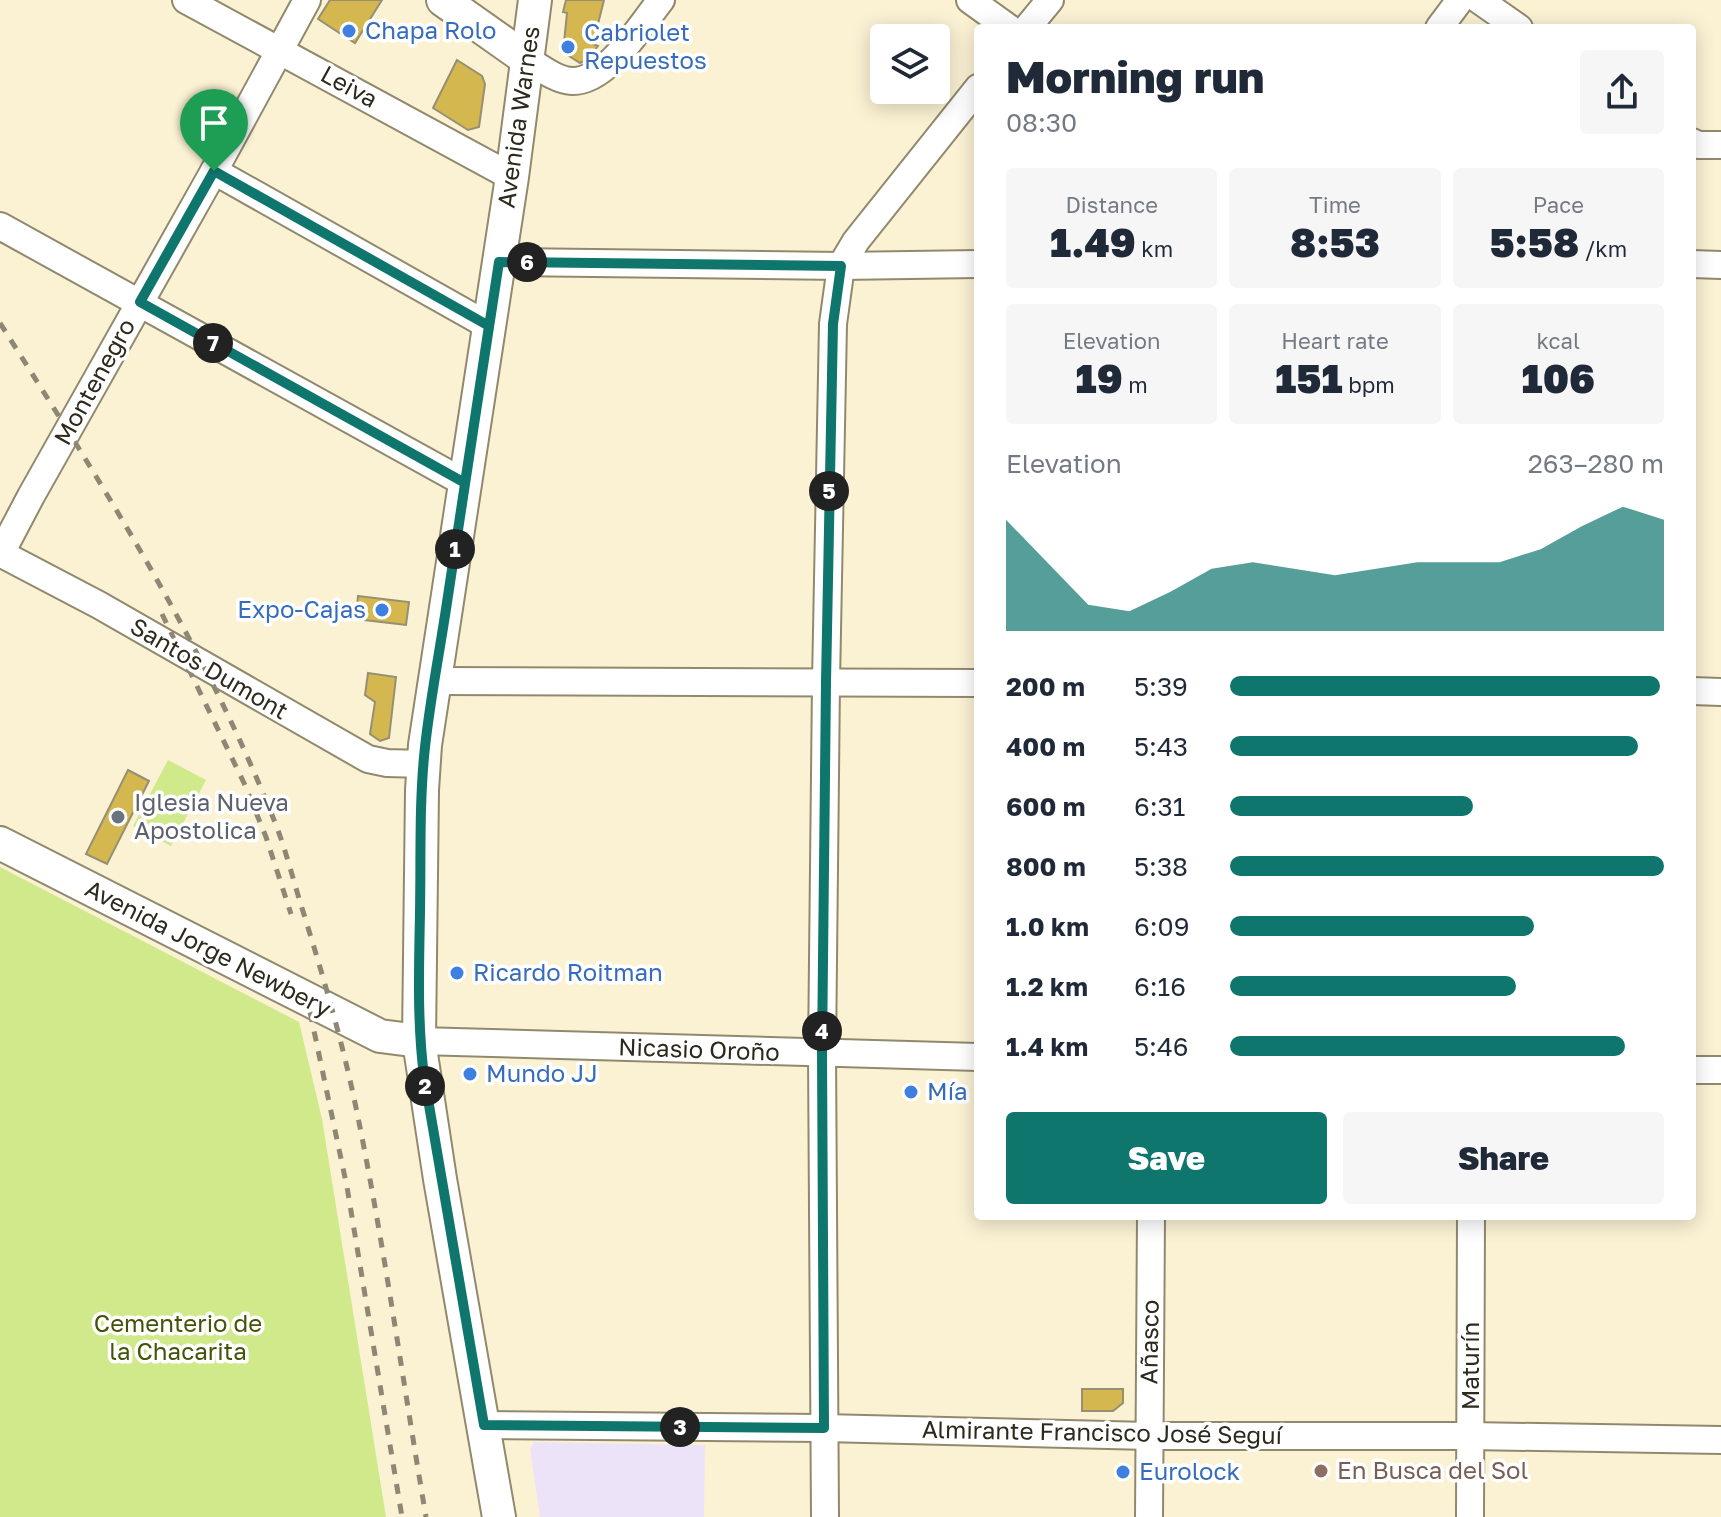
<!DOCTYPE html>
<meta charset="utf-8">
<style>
:root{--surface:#fff;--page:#f6f6f7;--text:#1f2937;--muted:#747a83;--accent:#0f766e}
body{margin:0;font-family:"Golos Text",sans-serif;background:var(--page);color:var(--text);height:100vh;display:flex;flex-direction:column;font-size:30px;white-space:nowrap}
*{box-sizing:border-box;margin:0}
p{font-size:26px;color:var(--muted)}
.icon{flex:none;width:44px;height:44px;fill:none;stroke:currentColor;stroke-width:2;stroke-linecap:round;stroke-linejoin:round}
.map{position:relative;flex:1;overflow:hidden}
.side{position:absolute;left:974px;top:24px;width:722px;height:1196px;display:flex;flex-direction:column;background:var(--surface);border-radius:8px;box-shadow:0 4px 20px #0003}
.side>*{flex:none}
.buttons{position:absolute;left:870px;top:24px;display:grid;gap:16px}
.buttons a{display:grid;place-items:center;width:80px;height:80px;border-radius:8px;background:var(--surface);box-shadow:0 4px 20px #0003;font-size:40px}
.pin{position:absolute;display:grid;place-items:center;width:68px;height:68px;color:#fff;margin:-82px -34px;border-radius:50% 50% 50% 0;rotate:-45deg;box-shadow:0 0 8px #0007}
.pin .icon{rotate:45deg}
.km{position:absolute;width:40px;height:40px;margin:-20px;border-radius:50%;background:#222;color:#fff;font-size:22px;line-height:40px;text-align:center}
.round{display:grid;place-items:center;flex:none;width:84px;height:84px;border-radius:8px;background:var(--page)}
.headline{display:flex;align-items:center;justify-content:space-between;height:136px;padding:0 32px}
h1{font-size:44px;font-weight:800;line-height:60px}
.stats{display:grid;grid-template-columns:repeat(3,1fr);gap:12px;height:136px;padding:8px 32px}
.stats div{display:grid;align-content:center;border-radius:8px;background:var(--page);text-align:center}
.stats b{font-size:40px;font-weight:800}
.stats small{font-size:22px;font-weight:400}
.stats p{font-size:22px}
.chart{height:224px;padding:16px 32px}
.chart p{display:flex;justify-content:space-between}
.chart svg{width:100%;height:144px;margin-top:8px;fill:var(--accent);opacity:.7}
.primary-button{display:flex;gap:16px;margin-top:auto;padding:16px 32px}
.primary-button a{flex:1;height:92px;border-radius:8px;background:var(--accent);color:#fff;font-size:32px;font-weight:800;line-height:92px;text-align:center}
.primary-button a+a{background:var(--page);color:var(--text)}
ul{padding:0 32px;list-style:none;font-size:26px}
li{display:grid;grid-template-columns:128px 96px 1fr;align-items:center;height:60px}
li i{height:20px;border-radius:10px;background:var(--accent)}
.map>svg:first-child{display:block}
</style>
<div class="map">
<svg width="1721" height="1517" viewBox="0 0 1721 1517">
<rect width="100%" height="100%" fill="#fbf2d4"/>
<path fill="#ede3f8" d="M534,1442L705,1445L704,1517H540L530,1449Z"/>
<g fill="#d0e98b">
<path d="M168,760L206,780L171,846L133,826Z"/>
<path d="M0,867L299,1022L322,1119L386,1517H0Z"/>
</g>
<g fill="#d4b74f" stroke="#978f73" stroke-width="2">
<path d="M330,0H382L355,43L318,19Z"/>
<path d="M566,0H604L593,44L598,46L588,59L580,63L563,52L567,13L563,12Z"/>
<path d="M457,60L482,76L485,84L479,127L468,130L433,108Z"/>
<path d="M358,596L409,602L406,625L356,619Z"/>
<path d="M368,673L396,677L389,738L380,741L370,734L375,702L365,695Z"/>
<path d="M128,770L149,781L107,864L86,854Z"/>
<path d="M1082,1389H1123V1403L1113,1411H1082Z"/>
</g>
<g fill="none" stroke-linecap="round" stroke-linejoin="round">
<g stroke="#91896e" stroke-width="30">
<g id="minor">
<path d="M186,0L512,177"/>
<path d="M970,0L1009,28"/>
<path d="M1479,0L1519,28"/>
<path d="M1027,28L1050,0"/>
<path d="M1439,28L1460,0"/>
<path d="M528,60C541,68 556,80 572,81C607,82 641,25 661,0"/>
<path d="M1692,142L1698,145H1721"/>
<path d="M214,171L489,326"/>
<path d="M0,226L465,483"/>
<path d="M499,262L841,266L978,264"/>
<path d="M1692,264L1721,265"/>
<path d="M0,553L99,605L368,759L387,763L424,764"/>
<path d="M0,555L31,496L214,171L307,0"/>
<path d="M435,681L978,683"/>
<path d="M1692,691L1721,692"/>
<path d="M419,1041L978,1057"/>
<path d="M1692,1070H1721"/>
<path d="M484,1425L824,1428L1149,1436H1470L1721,1440"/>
<path d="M825,1517L822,1053L826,682L833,324L841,266L856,241L978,88"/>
<path d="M1149,1517L1151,1216"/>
<path d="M1470,1517L1471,1216"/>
</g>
</g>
<g stroke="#91896e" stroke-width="36">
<g id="major">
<path d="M443,0L528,60"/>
<path d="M0,843L380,1036L419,1041"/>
<path d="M499,1517L440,1179L419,1041L422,790L425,745L512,177L535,0"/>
</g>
</g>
<use href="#minor" stroke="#fff" stroke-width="26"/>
<use href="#major" stroke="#fff" stroke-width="32"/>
<g stroke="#8d8773" stroke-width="5" stroke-dasharray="10 10" stroke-linecap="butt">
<path d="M0,323C102,484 206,647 276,825C286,851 293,879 301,905C321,969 340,1033 354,1098C383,1236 402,1377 426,1517"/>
<path d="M162,614L244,783L266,837L291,914"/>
<path d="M310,1012L347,1187L402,1517"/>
</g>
</g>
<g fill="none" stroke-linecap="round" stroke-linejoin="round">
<g stroke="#fff" stroke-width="16">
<path id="route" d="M214,171L489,326C475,421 460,515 446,609C439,655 430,701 425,747C419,802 421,857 420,912C419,967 417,1021 424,1076L484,1425L824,1428L822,1053L826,682L833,324L841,266L499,262L465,483L140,302L214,171"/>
</g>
<use href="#route" stroke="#0f766e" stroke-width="10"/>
</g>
<g fill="#3f7fe0" stroke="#fff" stroke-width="3">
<circle cx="349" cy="31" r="8"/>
<circle cx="568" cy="47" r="8"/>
<circle cx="382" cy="610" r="8"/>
<circle cx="457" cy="973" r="8"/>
<circle cx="470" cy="1074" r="8"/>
<circle cx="911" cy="1092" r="8"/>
<circle cx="1123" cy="1472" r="8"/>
</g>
<circle fill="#6b7280" stroke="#fff" stroke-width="3" cx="118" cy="817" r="8"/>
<circle fill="#8d6e63" stroke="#fff" stroke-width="3" cx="1321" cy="1471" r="8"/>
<g text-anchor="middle" stroke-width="7" stroke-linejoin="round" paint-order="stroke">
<g font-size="24" fill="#366cbe" stroke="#fff" text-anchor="start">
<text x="365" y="39">Chapa Rolo</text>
<text x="584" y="41">Cabriolet<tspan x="584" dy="28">Repuestos</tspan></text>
<text x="366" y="618" text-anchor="end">Expo-Cajas</text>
<text x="473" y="981">Ricardo Roitman</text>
<text x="486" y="1082">Mundo JJ</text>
<text x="927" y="1100">Mía</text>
<text x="1139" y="1480">Eurolock</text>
</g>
<g font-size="24" fill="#2c291d" stroke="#fff">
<text transform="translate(349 87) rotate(29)" y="8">Leiva</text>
<text transform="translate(519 117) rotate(-82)" y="8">Avenida Warnes</text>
<text transform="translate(95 382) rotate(-61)" y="8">Montenegro</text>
<text transform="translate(209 669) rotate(30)" y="8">Santos Dumont</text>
<text transform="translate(208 949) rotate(27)" y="8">Avenida Jorge Newbery</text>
<text transform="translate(699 1050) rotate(2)" y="8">Nicasio Oroño</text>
<text transform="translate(1150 1342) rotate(-89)" y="8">Añasco</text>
<text transform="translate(1471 1366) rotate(-90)" y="8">Maturín</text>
<text transform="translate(1102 1433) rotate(1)" y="8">Almirante Francisco José Seguí</text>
</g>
<g font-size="24" fill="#5b616d" stroke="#fff" text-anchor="start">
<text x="134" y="811">Iglesia Nueva<tspan x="134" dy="28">Apostolica</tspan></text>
</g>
<g font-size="24" fill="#445309" stroke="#fff">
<text x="178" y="1332">Cementerio de<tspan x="178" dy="28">la Chacarita</tspan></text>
</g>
<g font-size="24" fill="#785e54" stroke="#fff" text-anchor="start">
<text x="1337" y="1479">En Busca del Sol</text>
</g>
</g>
</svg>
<div class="buttons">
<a><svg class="icon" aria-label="layers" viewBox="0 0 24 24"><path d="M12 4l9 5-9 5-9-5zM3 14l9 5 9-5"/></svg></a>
</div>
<div class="pin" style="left:214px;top:171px;background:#1e9e55"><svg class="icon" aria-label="arrive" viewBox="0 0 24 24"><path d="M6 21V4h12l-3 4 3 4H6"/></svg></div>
<b class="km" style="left:455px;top:549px">1</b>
<b class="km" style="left:425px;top:1086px">2</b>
<b class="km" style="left:680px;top:1427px">3</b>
<b class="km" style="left:822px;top:1031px">4</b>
<b class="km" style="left:829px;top:491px">5</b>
<b class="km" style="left:527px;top:262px">6</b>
<b class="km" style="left:213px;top:343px">7</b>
<section class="side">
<div class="headline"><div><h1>Morning run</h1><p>08:30</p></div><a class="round"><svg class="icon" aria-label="share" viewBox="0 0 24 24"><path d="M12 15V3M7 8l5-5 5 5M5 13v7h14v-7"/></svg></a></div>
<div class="stats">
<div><p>Distance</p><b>1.49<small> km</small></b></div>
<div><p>Time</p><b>8:53</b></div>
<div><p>Pace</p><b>5:58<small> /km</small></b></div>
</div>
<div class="stats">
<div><p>Elevation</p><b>19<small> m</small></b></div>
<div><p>Heart rate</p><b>151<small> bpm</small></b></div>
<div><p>kcal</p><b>106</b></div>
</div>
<div class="chart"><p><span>Elevation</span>263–280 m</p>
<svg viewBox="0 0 160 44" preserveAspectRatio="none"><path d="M0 44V10L10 23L20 36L30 38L40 32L50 25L60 23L70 25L80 27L90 25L100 23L110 23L120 23L130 19L140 12L150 6L160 10V44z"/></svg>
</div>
<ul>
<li><b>200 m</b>5:39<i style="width:99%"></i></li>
<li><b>400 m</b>5:43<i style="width:94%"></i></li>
<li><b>600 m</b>6:31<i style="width:56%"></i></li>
<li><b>800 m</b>5:38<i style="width:100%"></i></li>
<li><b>1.0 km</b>6:09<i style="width:70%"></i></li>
<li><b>1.2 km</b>6:16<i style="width:66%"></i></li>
<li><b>1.4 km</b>5:46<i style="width:91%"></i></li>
</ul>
<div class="primary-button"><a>Save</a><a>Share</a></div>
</section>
</div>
